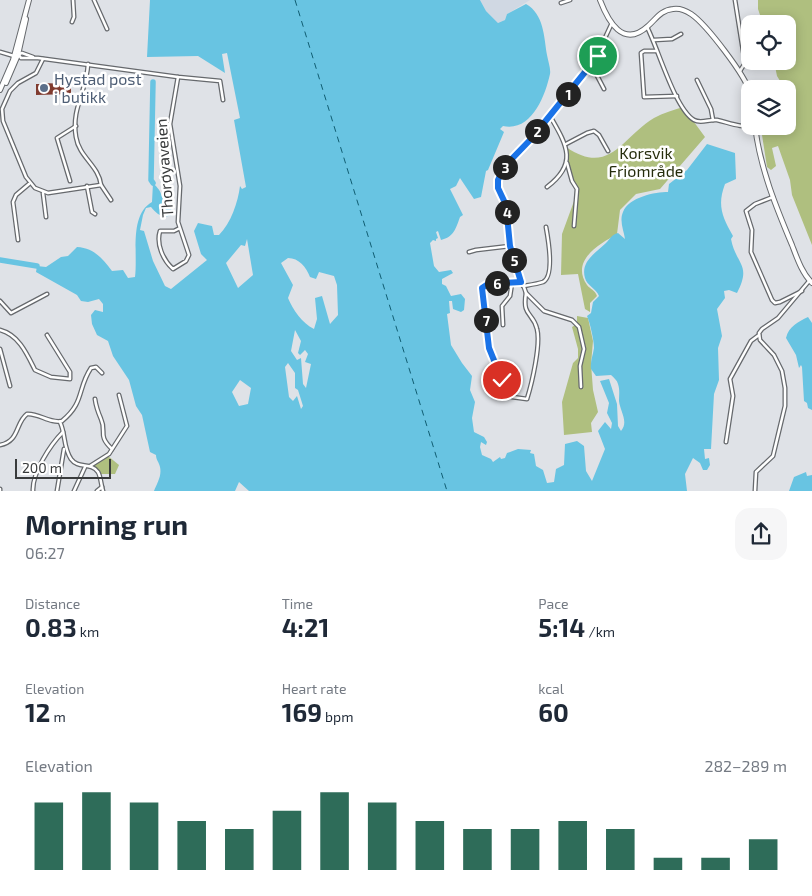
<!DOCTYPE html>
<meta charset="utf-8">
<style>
:root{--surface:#fff;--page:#f6f6f7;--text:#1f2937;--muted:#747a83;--accent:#2e6c59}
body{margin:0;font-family:"Exo 2",sans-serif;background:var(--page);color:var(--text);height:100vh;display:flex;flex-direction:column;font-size:19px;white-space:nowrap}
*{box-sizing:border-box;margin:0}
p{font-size:16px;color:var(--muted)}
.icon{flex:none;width:28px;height:28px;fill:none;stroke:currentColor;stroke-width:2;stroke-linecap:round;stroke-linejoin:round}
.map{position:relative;height:491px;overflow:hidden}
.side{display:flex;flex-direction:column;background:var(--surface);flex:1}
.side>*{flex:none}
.fabs{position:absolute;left:741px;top:15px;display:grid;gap:10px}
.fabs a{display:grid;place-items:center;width:55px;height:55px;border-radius:10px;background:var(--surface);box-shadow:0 2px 12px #0003;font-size:25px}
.scale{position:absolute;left:15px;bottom:12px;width:96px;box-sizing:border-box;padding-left:5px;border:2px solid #393b3c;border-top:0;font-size:14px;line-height:18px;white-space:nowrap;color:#393b3c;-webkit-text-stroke:4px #fff;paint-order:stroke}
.pin{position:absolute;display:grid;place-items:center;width:42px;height:42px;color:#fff;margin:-21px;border:2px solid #fff;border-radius:50%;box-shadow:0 1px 5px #0007}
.km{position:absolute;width:25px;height:25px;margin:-12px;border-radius:50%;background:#222;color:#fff;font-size:14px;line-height:25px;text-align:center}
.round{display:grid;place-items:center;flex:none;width:52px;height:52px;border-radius:15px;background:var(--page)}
.summary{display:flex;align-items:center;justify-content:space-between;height:85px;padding:0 25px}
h1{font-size:28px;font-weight:700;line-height:38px}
.figures{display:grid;grid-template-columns:repeat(3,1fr);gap:8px;height:85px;padding:5px 25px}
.figures div{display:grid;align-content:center}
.figures b{font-size:25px;font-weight:700}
.figures small{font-size:14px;font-weight:400}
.figures p{font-size:14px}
.chart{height:140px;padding:10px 25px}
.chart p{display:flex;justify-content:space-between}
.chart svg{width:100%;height:90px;margin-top:5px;stroke:var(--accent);stroke-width:6}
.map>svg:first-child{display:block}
</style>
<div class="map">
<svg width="812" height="491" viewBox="0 0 812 491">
<rect width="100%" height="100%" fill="#dfe2e7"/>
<path fill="#d0d8e3" d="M480,0H530L507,14L505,20L498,23L486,11Z"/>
<g fill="#afbf7f">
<path d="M758,0H812V245L792,195L790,180L778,146L772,148L776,166L771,170L767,167L762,135L773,129L774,126H788V89H785L777,76L774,61H788V24H763L758,9Z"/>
<path d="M683,107L705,137L660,189L636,194L620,210L617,234C600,244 570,260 587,285C590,289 595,290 597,296L590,303V312L585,309L578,274L561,275L562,234L577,193L567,163L566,147C610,177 622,137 654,118C663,113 674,110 683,107Z"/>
<path d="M577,316L588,318L593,341L591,364L593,390L598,412L591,423L592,432L564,435L562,402L573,363L578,358V349L572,327L577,324Z"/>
<path d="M108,456L119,465L115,474H100L93,465Z"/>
</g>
<g fill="#68c4e2" fill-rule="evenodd">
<path d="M150,0H480L486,11L498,23L505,20L507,14L526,4C544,14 544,37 547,55C548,61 551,69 550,74C545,97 531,132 503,126L500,129L504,132L488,170L486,171L481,197L474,199L460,178L456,186L450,189L463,215L460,217C456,228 454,237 441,240L438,231L436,232L438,238L436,239V241L433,240L430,243L434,266L439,272L451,270L453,273L442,279V284L446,286L451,296L461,294L465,299L464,310L461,312L453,309L452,301H449L450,313L447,314L451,345L462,363L472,376L470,390L475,402L472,418L474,432L484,437L487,442L486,445L481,442L480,447L482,455L491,459L493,462L500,457L501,459L505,458L507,453L518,449L531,450L530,453L534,454L536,466L543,470L547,483L554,482L556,469L564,465L565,444L577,441L584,446L586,471L592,481L605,449L598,431L605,422L611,429L612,423L607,413L609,403L600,381L609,379L617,404L618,426L621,431C629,422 620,411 619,401C619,395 620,390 618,384C617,380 614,378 611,375L596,376L591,369C590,362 593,355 594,348C594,340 590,323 587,316L591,313L593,302L599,296C596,288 587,286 585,278C580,261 597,252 606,243C611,238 611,235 618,233L625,239C624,231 619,221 623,212C629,197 655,192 668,192L669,184L687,170L707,144L735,153L736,179L725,184C717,205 722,217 733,236L731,239C736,265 752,264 737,293L729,290L724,291L725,298L717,309L722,336L718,348L719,380L714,394L711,449H704L705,459L709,458L710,465L707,470H703L700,463L693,458L685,474L687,491H249L239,482L235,491H154C157,483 162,476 160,467C159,462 156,460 156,455L150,452L142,415L136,406L129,380L113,356L108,341L97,335L92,324L91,315L95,310L103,312V304L99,299L88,302L81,301L77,295L36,272L37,266L46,267L61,257L68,256L77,247C94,248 102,258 112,271L123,270L128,278L135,277C138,254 129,215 152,202L153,183C156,186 160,190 161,194C164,201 163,205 171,208L172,215C162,219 157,214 151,207L146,208L143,215L140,230L144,231L153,261L165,286L171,289L207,260L201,254L194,231L198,223L212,226L214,235H219C231,223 238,202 240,186L242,189L246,187L234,120L240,118L227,53L222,54L225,73L198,56L147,57ZM247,239L253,275L238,288L226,263L241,245L245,246ZM288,258C299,258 306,267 310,277L316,279L319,272L334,276L337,285L338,315L330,324L322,296L315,298L317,319L314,329C302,323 293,310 288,298L293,285L281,263ZM295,330L301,341L298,353L300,355L305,350L308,354L305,362L311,364L306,388L303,384L301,358L297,360L291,351ZM288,363L295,373V388L298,390L303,406L301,409L297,396L293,401L289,397L285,367ZM240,380L251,388L248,404L239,406L232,392Z"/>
<path d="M808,317L812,323V410L808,408L807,403L804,401L802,367L801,365L799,368L796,355L786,338C789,326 798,322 808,317Z"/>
<path d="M806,472L807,476L812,475V491H789L794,477Z"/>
</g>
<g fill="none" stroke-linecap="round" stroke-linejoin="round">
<g stroke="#68c4e2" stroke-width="5.5">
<path d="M153,82L151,180L153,183"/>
<path d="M0,260L37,266"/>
</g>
<path stroke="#105d72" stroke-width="1" stroke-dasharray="6 5" stroke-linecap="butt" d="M295,0L447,491"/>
</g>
<path fill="#803b2f" d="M41,83L71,84V94L36,95V84H41Z"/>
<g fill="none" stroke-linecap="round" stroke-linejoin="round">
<g stroke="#66696d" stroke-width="5">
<g id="minor">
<path d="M94,0L107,29"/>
<path d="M735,0L745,63L740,71"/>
<path d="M561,3L570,0"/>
<path d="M72,22L74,17L73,0"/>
<path d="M647,27C658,48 675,109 694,120C701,124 709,119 717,120C730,123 741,128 755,126"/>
<path d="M654,40L672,39L681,34"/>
<path d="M656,51H644L641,53L644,97L677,96"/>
<path d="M0,52L14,56L22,53L33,57"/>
<path d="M19,55L21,58H38L178,77L220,81L223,100"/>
<path d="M43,59L36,73L18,83L10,91L2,109L3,121L26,177L35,188L48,193L101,185L111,200"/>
<path d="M88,64C87,91 71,108 76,137C79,157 99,166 101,185"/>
<path d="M592,66L604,89"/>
<path d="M178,77L170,124L180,186L178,222L189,255L186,261L173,269C163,260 156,244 160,231H174L180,228"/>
<path d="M697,80L711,109L713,120"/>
<path d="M566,144L587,133L594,131L599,135L608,151"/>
<path d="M567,163L572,181L577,189L574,226"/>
<path d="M70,181L57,138L76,126"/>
<path d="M87,186L92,212L95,214"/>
<path d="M547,187C579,163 566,144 550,116"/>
<path d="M43,193L46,217"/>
<path d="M773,197L755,204L746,211L752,230L751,252L772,300L775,303L780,302L802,291"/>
<path d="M18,240L13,202L16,195L29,184"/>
<path d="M469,252L476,250L510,246"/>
<path d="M512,283L484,285L482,293L489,347L500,377L512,397L527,399C532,383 541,344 537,329C533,312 522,317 526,293"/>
<path d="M523,286C529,285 537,284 543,282C555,276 548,238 546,227"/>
<path d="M0,301L11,313L47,294"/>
<path d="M503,325L502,306L510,296L512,283L521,282"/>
<path d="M0,330C19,335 27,354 35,370L51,377L70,379V372L47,335"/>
<path d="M0,349L10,386"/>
<path d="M581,387L580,366L584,349L579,327L572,320L544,311L526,293L510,246L506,205L498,184L504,167L525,145L592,66L611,25"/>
<path d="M95,399C96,407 98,412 101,419C107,432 97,435 112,449"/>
<path d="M60,422C66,435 63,447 71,459C78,469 91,462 98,472C101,477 101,485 103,491"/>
<path d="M726,442L733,396L730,379L751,341L759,335"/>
<path d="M0,445C20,441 15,423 27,414C39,413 50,424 62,421C85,402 77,389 91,368L96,367L102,373"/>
<path d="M90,466L109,454L127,426L119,395"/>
<path d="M0,489V491"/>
<path d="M33,491C32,473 50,445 63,432"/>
<path d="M57,491L64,449"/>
<path d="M74,491L85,467"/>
<path d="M97,491L102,487"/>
<path d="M755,491L756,472L773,456L785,406V388L782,371L774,355L760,340L759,333L762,329L778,318L810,280"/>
</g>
</g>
<g stroke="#66696d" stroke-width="6">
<g id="secondary">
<path d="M600,0C608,21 623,49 648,26C656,19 661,10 673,9C679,8 685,10 691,14C706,24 746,76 750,93"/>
<path d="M755,126C760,168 776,207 792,245C797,258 802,273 812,283"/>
</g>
</g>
<g stroke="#66696d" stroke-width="6">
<g id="primary">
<path d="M6,83L18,55L26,19"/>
<path d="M0,90L13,60L29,0"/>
</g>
</g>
<use href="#minor" stroke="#fff" stroke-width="2.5"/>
<use href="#secondary" stroke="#fff" stroke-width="4"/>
<use href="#primary" stroke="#fff" stroke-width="4"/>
</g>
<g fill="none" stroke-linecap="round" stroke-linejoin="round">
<g stroke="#fff" stroke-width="10">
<path id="route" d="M502,380L489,348L482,288L488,284L521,282L510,246L506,205L498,188V180L504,167L531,139L598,56"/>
</g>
<use href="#route" stroke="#1a73e8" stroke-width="6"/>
</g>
<circle fill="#5c6f8a" stroke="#fff" stroke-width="2" cx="44" cy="88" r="5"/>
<g text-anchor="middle" stroke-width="5" stroke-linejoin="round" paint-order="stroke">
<g font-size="16" fill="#4e5e75" stroke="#fff" text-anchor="start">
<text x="54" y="85">Hystad post<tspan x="54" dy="18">i butikk</tspan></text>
</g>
<g font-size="16" fill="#262d0d" stroke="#fff">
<text x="646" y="159">Korsvik<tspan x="646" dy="18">Friområde</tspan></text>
</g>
<g font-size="16" fill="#393b3c" stroke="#fff">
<text transform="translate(164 168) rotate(-94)" y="6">Thorøyaveien</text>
</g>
</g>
</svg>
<div class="fabs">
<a><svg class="icon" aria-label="locate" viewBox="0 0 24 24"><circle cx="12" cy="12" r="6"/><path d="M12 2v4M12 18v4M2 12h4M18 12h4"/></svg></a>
<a><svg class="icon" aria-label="layers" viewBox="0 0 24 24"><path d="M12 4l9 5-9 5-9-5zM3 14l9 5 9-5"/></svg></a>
</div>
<div class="scale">200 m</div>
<div class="pin" style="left:598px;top:56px;background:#1e9e55"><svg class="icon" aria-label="arrive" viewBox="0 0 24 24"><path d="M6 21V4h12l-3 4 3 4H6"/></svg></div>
<div class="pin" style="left:502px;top:380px;background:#d93025"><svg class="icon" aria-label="check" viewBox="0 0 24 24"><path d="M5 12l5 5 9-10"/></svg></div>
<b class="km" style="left:568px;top:94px">1</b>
<b class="km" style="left:537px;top:131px">2</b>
<b class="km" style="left:505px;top:167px">3</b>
<b class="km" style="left:507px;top:212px">4</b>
<b class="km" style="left:514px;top:260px">5</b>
<b class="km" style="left:497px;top:283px">6</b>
<b class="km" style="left:486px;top:320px">7</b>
</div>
<section class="side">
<div class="summary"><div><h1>Morning run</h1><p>06:27</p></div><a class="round"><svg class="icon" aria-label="share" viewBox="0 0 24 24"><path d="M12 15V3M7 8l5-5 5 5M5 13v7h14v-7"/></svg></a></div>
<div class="figures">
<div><p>Distance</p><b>0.83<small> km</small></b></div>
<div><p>Time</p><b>4:21</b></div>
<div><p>Pace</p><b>5:14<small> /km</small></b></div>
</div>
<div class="figures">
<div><p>Elevation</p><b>12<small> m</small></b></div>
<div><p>Heart rate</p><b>169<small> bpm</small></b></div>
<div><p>kcal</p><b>60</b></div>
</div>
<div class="chart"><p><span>Elevation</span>282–289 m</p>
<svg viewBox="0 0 160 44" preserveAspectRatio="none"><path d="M5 44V11M15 44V6M25 44V11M35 44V20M45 44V24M55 44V15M65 44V6M75 44V11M85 44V20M95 44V24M105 44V24M115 44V20M125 44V24M135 44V38M145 44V38M155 44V29"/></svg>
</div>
</section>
